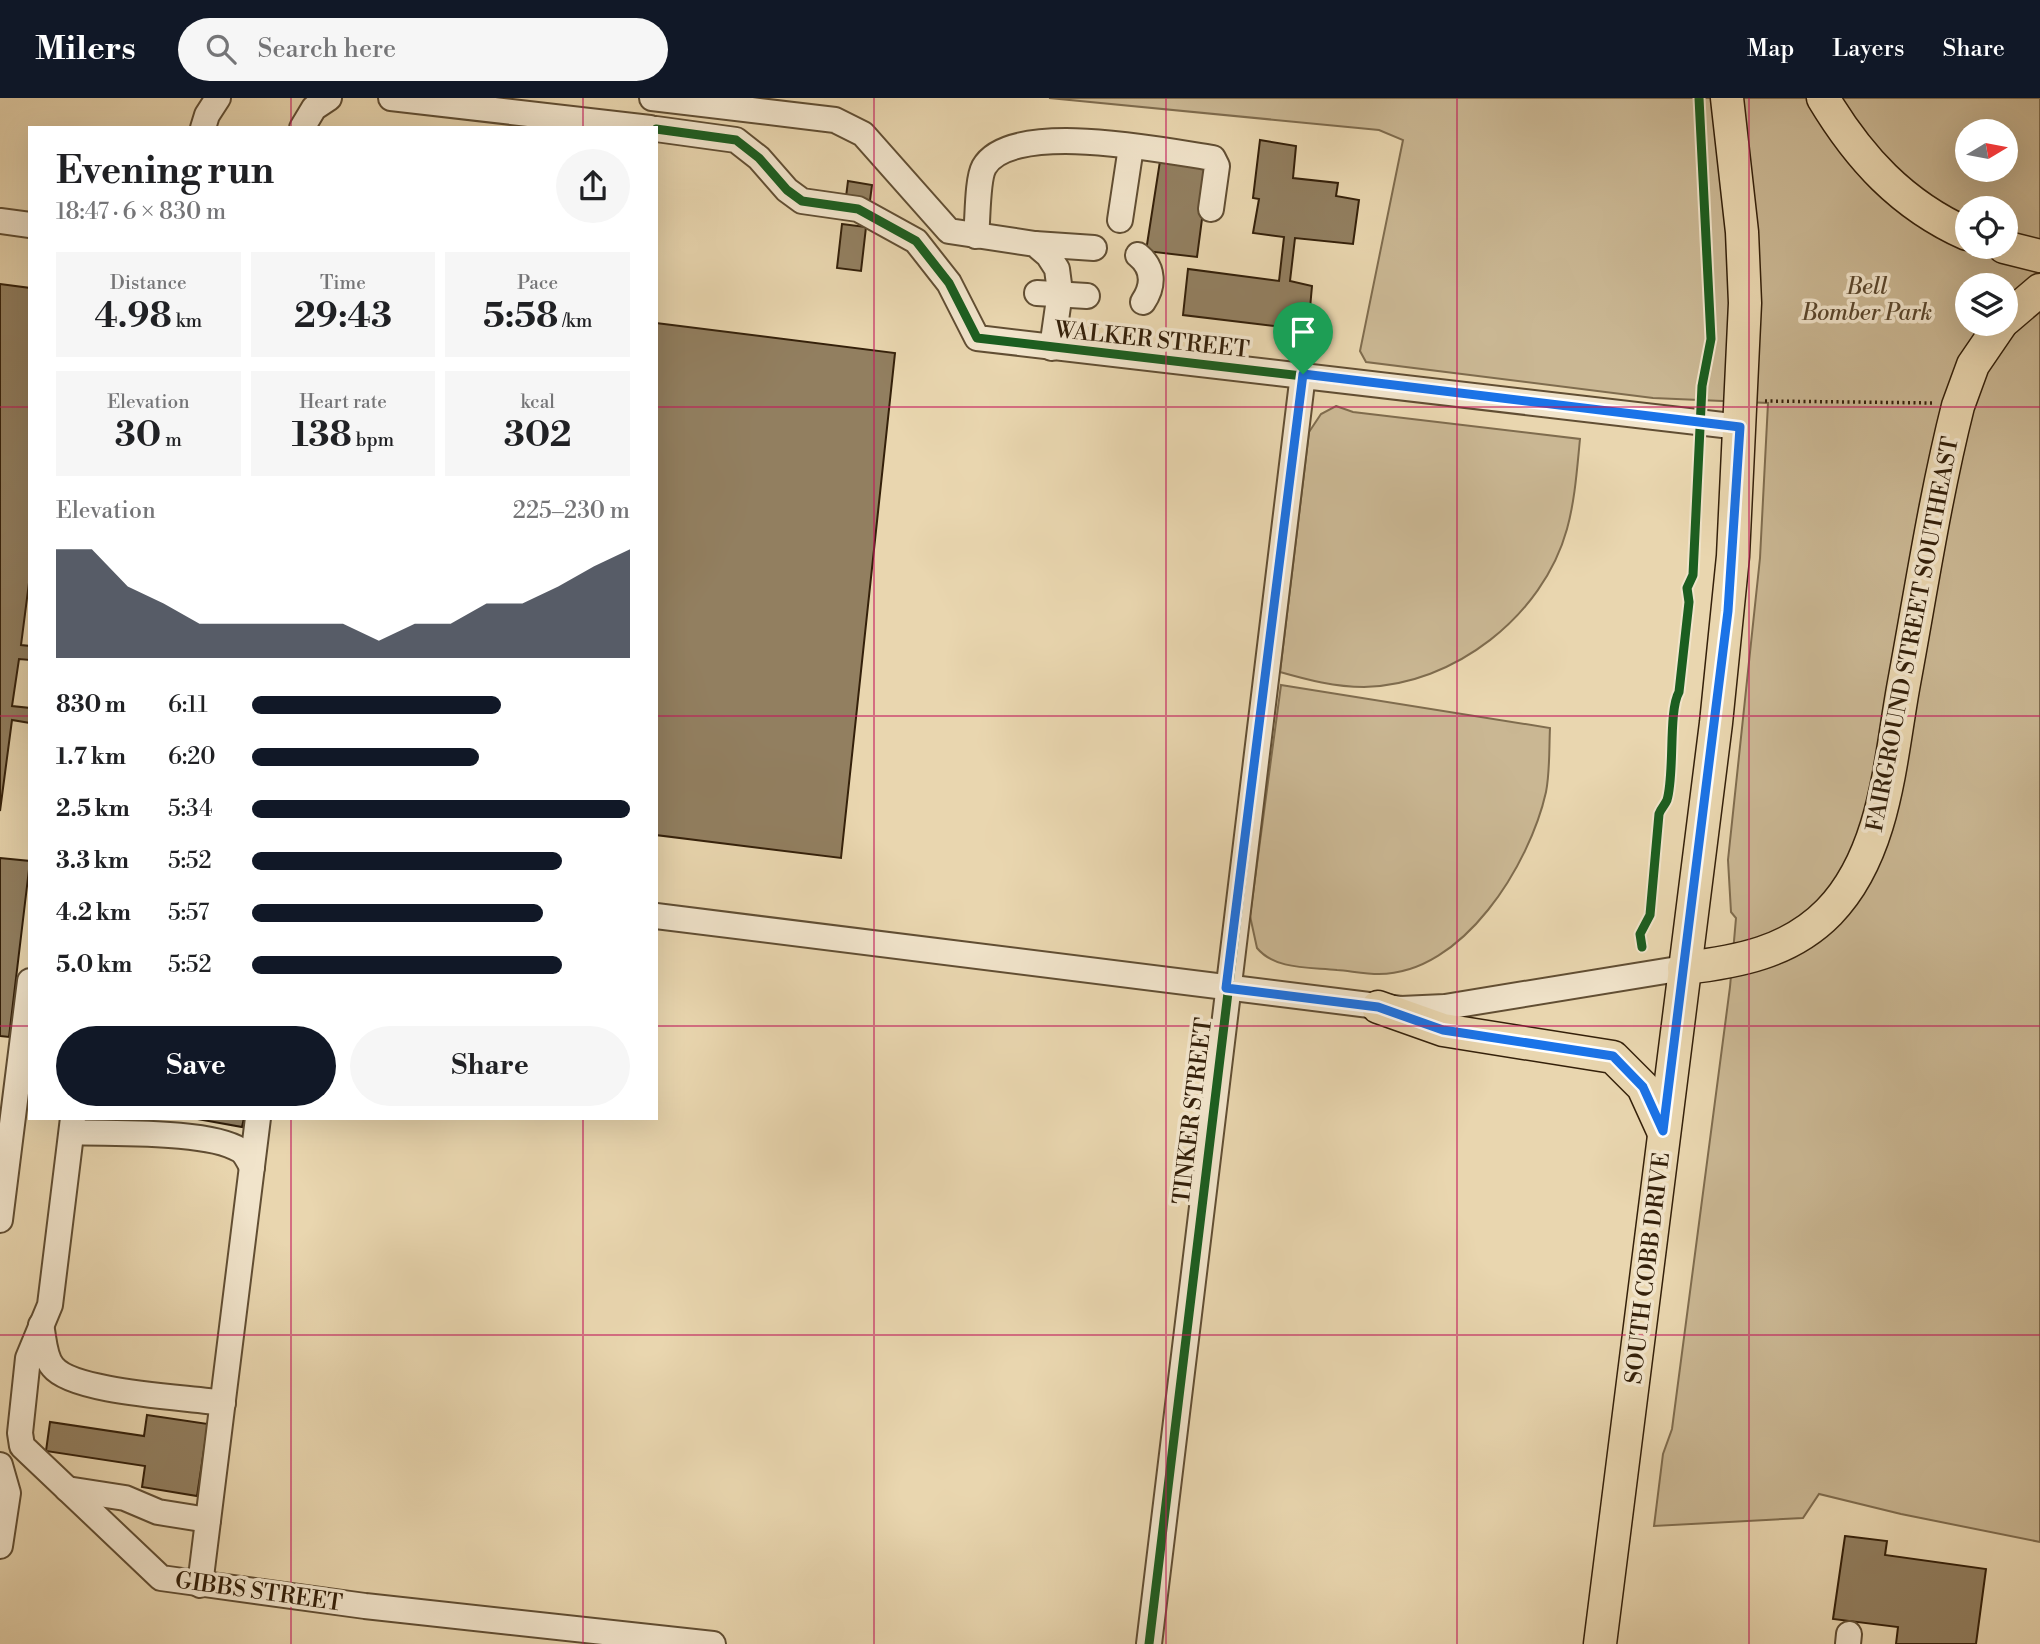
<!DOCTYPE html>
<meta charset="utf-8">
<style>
:root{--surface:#fff;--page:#f6f6f6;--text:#202124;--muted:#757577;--accent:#111827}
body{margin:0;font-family:"Libre Bodoni",serif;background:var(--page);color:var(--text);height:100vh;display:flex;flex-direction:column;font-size:26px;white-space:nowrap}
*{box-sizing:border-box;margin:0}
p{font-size:23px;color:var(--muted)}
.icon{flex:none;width:38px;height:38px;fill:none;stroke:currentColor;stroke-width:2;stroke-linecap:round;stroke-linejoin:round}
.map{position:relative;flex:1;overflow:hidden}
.side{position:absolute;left:28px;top:28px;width:630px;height:994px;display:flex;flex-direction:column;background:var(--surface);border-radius:0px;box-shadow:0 7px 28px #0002}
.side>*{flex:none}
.needle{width:46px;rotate:80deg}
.buttons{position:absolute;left:1955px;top:21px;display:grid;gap:14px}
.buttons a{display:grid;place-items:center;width:63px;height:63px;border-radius:50%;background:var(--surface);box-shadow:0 7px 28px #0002;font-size:35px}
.pin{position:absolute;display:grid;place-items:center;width:60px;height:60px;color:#fff;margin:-72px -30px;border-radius:50% 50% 50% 0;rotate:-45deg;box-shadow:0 0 7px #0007}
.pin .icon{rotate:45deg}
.round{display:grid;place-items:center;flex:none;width:74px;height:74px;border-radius:37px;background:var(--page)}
.overview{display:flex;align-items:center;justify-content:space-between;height:119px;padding:0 28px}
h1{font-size:38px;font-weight:700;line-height:52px}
.metrics{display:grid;grid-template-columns:repeat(3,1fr);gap:10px;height:119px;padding:7px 28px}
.metrics div{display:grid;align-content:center;border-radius:0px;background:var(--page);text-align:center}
.metrics b{font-size:35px;font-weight:700}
.metrics small{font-size:19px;font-weight:400}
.metrics p{font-size:19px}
.chart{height:196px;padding:14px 28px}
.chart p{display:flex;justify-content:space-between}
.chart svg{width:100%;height:126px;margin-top:7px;fill:var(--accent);opacity:.7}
.action{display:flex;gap:14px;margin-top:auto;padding:14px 28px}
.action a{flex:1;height:80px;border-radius:42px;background:var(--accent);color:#fff;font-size:28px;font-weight:700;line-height:80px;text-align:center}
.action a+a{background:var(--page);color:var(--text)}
ul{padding:0 28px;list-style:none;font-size:23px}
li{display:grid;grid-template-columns:112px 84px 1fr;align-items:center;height:52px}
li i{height:18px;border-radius:9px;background:var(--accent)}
header{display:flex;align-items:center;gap:42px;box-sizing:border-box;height:98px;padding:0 35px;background:var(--accent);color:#fff}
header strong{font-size:33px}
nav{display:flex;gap:38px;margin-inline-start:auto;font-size:24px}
.search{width:490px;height:63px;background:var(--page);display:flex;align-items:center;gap:18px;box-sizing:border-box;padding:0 24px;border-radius:38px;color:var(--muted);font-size:26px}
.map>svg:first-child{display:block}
</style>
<header>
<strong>Milers</strong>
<div class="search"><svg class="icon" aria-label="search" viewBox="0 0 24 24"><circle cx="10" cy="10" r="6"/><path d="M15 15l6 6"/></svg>Search here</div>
<nav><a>Map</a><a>Layers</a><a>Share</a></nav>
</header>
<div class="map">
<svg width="2040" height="1546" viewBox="0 0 2040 1546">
<rect width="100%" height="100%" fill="#e9d6af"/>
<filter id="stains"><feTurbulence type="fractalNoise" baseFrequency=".00286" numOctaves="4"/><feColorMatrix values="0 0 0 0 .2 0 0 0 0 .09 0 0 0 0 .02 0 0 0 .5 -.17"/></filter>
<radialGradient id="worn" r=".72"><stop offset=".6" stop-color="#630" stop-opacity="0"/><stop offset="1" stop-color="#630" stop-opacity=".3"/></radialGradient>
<g fill="#cab793" stroke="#7f6c4e" stroke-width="2" fill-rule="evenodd">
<path d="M1049,0H2040V1444L1901,1416L1819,1396L1803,1420L1654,1428L1663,1356L1672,1331L1730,889L1736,820L1731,814L1728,762L1760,460L1768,305L1653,300L1366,264L1360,253L1403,42L1379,32ZM1967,33H2006V72H1967ZM1967,110H2006V149H1967ZM1967,187H2006V226H1967Z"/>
<path d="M1336,308L1353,314L1580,341C1577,371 1575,402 1567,431C1543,518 1454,587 1364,589C1335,589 1308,582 1280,574L1309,334L1321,316Z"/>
<path d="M1281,587L1550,630C1549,650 1550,674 1546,694C1530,766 1463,876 1379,876C1365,876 1350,873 1337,872C1310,869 1275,872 1257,850L1250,818Z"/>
</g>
<g fill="#927f60" stroke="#34200a" stroke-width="2">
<path d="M1260,42L1296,48L1293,80L1338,85L1336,98L1359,102L1353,146L1295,140L1290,183L1312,188L1308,232L1183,217L1188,171L1279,183L1284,139L1253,135L1259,101L1253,100Z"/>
<path d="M1160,63L1209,68L1197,159L1146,153Z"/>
<path d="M848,83L872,87L868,118L844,115Z"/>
<path d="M842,126L866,129L861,173L837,170Z"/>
<path d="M0,186L30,190V477L21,547L30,548V562L19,561L12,608L30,610V625L12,622L0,713Z"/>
<path d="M656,225L895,255L841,760L656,737Z"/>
<path d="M0,760L30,763L9,939L0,938Z"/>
<path d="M192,1020H244L242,1029Z"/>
<path d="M147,1317L208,1326L197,1398L142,1389L145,1368L46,1353L50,1324L144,1338Z"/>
<path d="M1845,1438L1887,1443L1885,1457L1986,1471L1976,1546H1896L1898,1529L1833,1521Z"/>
</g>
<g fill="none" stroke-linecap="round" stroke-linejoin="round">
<g stroke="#614e33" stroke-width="28">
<g id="minor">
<path d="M391,0L650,30"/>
<path d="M652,0L835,22L863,36L949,133L1035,146L1048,157L1057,171L1060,194L1052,250"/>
<path d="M203,30L207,17L218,0"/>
<path d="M302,30L314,10L329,0"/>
<path d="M656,31L736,42L759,60L787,92L802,103L858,111L916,143L949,185L977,240L1740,329"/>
<path d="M1120,122L1131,49"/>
<path d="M0,123L30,127"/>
<path d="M976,138C978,121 977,82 984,69C1011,21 1166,53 1213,60L1217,68L1211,111"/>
<path d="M1035,146L1094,150"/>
<path d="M1138,157C1154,170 1154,188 1143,204"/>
<path d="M1037,195L1087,198"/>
<path d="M656,818L1401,911L1445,909L1684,870"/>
<path d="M73,1020L50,1207L28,1260L20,1335L22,1348L161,1480L365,1508L713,1546"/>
<path d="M72,1034C111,1036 208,1032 240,1052C245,1055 249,1064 252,1069"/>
<path d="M0,1122L30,883"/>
<path d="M41,1227C44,1240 44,1259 53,1269C74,1295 187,1299 223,1305"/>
<path d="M0,1367L8,1395L0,1448"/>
<path d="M67,1391L125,1400L158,1414L208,1422"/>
<path d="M200,1487L258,1020"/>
<path d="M1149,1546L1303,276"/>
<path d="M1848,1546L1849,1536"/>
</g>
</g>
<g stroke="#34200a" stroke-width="35">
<g id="major">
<path d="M1823,0C1859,60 1902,107 1967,136"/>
<path d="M2004,149L2040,158"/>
<path d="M2006,221L2040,192"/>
<path d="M1684,870C1738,864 1790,854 1829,814C1886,755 1890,661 1904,585C1921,493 1935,399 1958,308L1973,267L2001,226"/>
<path d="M1378,909L1443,932L1613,959L1643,989L1663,1033"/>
<path d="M1600,1546L1716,625L1733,458L1745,205L1742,134L1727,0"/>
</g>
</g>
<path stroke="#34200a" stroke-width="3.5" stroke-dasharray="2 3.5" stroke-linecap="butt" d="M1765,303L1935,305"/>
<use href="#minor" stroke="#f1e4cb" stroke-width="24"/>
<use href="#major" stroke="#e9d6af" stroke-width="32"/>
<g stroke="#f1e4cb" stroke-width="13">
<g id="cycleway">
<path d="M656,31L736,42L759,60L787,92L802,103L858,111L916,143L949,185L977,240L1740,329"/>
<path d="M1642,849L1640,836L1650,817L1659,716C1661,710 1665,707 1667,702C1675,676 1668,613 1679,594L1689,504L1687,490L1693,477L1702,288L1711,241L1699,0"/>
<path d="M1149,1546L1303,276"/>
</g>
</g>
<use href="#cycleway" stroke="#1b5e20" stroke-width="9"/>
</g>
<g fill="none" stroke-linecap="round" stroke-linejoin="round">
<g stroke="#fff" stroke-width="14">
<path id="route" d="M1303,276L1740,329L1728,513L1663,1033L1643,989L1613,958L1443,932L1378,909L1226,890Z"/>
</g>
<use href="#route" stroke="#1a73e8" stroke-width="9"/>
</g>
<path fill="none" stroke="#c2185b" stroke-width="2" stroke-opacity="0.55" d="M291,0V30M583,0V30M874,0V1546M1166,0V1546M1457,0V1546M1749,0V1546M0,309H30M656,309H2040M0,618H30M656,618H2040M0,928H30M656,928H2040M291,1020V1546M583,1020V1546M0,1237H2040"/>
<g text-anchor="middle" stroke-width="7" stroke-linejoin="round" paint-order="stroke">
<g font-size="23" font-style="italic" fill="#5a462c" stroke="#f1e4cb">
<text x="1867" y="196">Bell<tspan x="1867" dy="26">Bomber Park</tspan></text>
</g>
<g font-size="23" fill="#34200a" stroke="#f1e4cb">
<text transform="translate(1152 241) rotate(6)" y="8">WALKER STREET</text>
<text transform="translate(1912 536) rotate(-79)" y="8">FAIRGROUND STREET SOUTHEAST</text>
<text transform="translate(1192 1013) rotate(-83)" y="8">TINKER STREET</text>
<text transform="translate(1647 1170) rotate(-83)" y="8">SOUTH COBB DRIVE</text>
<text transform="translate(259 1493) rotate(8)" y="8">GIBBS STREET</text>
</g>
</g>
<rect width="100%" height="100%" filter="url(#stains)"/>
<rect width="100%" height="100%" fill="url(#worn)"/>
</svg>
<div class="buttons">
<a><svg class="needle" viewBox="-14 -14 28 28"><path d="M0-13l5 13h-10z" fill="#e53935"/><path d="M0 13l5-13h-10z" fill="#757577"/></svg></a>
<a><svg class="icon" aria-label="locate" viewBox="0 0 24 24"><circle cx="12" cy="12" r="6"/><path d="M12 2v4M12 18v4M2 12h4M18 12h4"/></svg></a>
<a><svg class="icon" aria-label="layers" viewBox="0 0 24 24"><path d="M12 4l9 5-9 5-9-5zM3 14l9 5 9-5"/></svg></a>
</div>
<div class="pin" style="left:1303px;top:276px;background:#1e9e55"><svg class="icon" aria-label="arrive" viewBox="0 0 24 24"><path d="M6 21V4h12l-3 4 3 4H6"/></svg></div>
<section class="side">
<div class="overview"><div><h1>Evening run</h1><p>18:47 · 6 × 830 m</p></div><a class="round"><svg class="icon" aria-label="share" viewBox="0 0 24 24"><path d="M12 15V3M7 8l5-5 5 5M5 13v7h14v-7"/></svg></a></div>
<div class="metrics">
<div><p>Distance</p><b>4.98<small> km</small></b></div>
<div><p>Time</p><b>29:43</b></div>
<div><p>Pace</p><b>5:58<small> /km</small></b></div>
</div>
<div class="metrics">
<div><p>Elevation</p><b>30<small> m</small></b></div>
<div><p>Heart rate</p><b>138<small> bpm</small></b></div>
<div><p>kcal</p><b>302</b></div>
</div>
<div class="chart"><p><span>Elevation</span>225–230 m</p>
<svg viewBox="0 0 160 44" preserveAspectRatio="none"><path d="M0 44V6L10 6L20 19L30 25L40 32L50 32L60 32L70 32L80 32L90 38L100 32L110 32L120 25L130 25L140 19L150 12L160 6V44z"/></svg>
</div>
<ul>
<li><b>830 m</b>6:11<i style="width:66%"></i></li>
<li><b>1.7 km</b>6:20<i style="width:60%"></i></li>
<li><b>2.5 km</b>5:34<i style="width:100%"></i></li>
<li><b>3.3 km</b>5:52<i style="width:82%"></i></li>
<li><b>4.2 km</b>5:57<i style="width:77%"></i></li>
<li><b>5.0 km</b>5:52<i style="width:82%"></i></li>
</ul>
<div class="action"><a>Save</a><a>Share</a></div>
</section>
</div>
